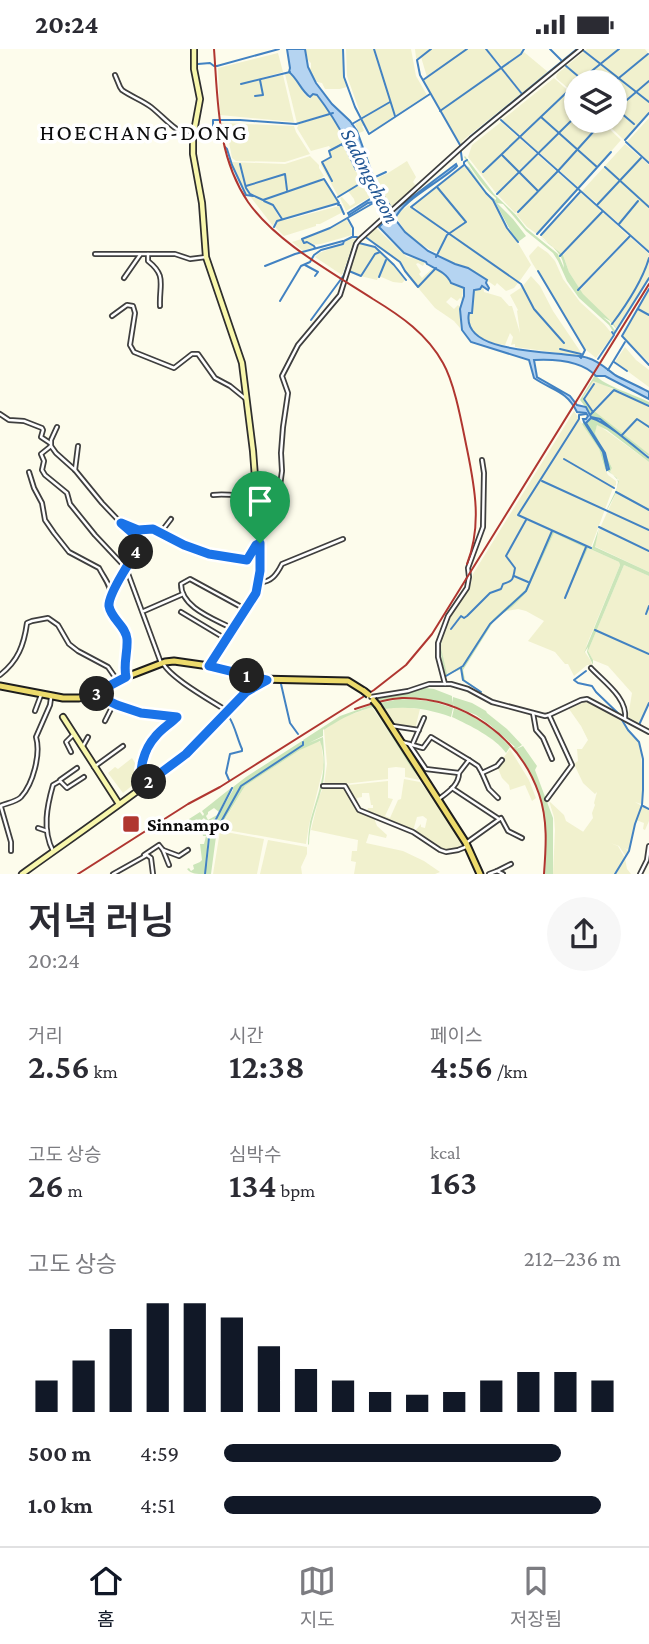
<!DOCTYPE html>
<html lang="ko">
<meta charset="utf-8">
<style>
:root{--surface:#fff;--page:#f7f7f7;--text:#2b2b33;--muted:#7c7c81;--line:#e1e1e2;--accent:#111827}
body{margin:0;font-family:"Crimson Pro","Noto Sans KR",serif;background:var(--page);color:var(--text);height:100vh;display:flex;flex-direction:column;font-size:26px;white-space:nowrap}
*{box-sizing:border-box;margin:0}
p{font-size:23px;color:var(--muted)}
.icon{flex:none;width:38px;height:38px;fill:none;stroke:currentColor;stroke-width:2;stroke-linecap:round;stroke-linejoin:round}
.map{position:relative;height:825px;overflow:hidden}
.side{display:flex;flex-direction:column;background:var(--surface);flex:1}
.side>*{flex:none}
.controls{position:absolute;left:564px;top:21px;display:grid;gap:14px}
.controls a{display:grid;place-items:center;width:63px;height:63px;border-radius:50%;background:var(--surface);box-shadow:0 2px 5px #0004;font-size:35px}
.pin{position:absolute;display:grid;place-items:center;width:60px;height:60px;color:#fff;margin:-72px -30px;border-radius:50% 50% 50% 0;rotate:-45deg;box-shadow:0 0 7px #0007}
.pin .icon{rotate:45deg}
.km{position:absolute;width:35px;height:35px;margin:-18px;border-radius:50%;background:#222;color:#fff;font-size:19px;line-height:35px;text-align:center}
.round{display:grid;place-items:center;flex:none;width:74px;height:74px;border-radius:37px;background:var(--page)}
.overview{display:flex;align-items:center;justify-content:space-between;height:119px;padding:0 28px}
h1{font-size:38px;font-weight:600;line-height:52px}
.metrics{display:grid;grid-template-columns:repeat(3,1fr);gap:10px;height:119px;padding:7px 28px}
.metrics div{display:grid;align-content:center}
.metrics b{font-size:35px;font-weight:600}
.metrics small{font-size:19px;font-weight:400}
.metrics p{font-size:19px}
.chart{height:196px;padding:14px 28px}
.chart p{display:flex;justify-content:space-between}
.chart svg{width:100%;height:126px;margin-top:7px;stroke:var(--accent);stroke-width:6}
ul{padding:0 28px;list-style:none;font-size:23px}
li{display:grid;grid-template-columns:112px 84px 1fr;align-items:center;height:52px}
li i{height:18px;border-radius:9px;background:var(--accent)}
.status{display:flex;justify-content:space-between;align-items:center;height:49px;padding:0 35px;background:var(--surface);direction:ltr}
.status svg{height:19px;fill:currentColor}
.tab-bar{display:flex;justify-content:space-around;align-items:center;height:98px;border-top:2px solid var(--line);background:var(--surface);font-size:19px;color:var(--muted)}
.tab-bar a{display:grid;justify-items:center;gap:4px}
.tab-bar .current{color:var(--accent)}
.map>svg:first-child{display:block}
</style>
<div class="status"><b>20:24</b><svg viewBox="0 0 49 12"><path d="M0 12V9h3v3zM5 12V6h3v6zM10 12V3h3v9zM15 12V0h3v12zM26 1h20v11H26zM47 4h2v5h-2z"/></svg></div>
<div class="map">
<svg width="649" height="825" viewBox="0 0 649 825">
<rect width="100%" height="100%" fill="#fdfcec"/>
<g fill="#f1f1ce">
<path d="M305,0H342L344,27L347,38L340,40H325L322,34L317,33L309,20L311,19V14L308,11Z"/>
<path d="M346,0H374L391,53L375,0H411L416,27L427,46L396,66L393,62L394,67L372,83L368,81L365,76L362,77L364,82L359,84L355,75L382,58L362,69L347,27Z"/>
<path d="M415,0H485L500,19L498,22L501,20L521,45L462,92L463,95L461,97L423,31L427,28L421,8L417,10L416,9Z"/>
<path d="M486,0H521L522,3L506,16L524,3L548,23L522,44L502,20L503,18Z"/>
<path d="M587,0H645L648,4L643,8L649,6V63L624,91L604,72H614V59L617,60L614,57V33L578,32L569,40L556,29L557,25Z"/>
<path d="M278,4L283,23L240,35L283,26L294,73L220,66L218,19Z"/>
<path d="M289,24L298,32L304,45L310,50L313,46H316L330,64L297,74L285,25Z"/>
<path d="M554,29L573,46L569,41L576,36V72H601L621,91L579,139L560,122L570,109L558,121L540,104L549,94L538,103L521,88L522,85L518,86L502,71Z"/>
<path d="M331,65L346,92L341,96L344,97V95L348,94L364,130L360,135L366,134L372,147L346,162L340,149L342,148L350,157L355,154L354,150L348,142L338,147L321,116V114L331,109L329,103L332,101L329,97L311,102L297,79L299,75Z"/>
<path d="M649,69V113L627,93Z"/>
<path d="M501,73L537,105L518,122L517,125H521L520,123L538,106L556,122V124H558L577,140L537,185L527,178L516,165L518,163L515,164L497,145L514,128L496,144L468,108L472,96Z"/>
<path d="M222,74L294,77L296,83L310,105L285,113L236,112L232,109L227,83H223Z"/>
<path d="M625,95L649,116V202L619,176V174L601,160L598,155L582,142Z"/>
<path d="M310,107L319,116V119L324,127L319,131H325L338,154L283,170L273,156L277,165L281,171H286L339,157L343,163L320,175H316V177L284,187L275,178L277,172L275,173L273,177L249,146L246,145L235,123L232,113L285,115Z"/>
<path d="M407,112L416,128L413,133L417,138L393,160L377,137L375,130L388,124Z"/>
<path d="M464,117L484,143L493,152L507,179L518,194L531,216L519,233L489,212L518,234L514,239L506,242L497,234L495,237L469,219L455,215L438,205L449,185L473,202L449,185L450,183L448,184L432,174L447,185L438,202L434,203L419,194L406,183L395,167L409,156L428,170L412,156L436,138L443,146L437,137Z"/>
<path d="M581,144L598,158L601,164L605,165L628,187L579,239L569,223L563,206L571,197L561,206L541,187Z"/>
<path d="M346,170L351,178L352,186L321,195L312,196L314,198L303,202L292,193L320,184Z"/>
<path d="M376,179L407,208L418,210L425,213L423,217L418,214L416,215L421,223L419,225L422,229L432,220H436L449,230L450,234L463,238L462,251L460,249L457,252L451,248L446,253L454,260L458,256L460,258V279L454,272L435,259L409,228L401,213L366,189Z"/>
<path d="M630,188L649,205V228L617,281L614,275L615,272L613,274L585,249L580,241Z"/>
<path d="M350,189L356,190L342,226L315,208L319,204L343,195Z"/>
<path d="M359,195L370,196L376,200L378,202L377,204L380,203L394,216L405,231L402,234L393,233L379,227L377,231L360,227L350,222Z"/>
<path d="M538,197L548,204L555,212L563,230L580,253L604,275L613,286L596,309L585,300L531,212L529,207Z"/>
<path d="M531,227L540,237L553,262L580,302L581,307L515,298V295L511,296L513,288L510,284L505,296L496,295L479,288L471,279L468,272L469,263H472L474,241L476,239L480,240L483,237L484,243L501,248L509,257H512L520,284L517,262L518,261L510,246L522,238Z"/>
<path d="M649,242V313L622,287L638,261L646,265L638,260Z"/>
<path d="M625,298L636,311L649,321V338L615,313Z"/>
<path d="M592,332H596L649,358V405L594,363L611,344H609L593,361L584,351L583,348Z"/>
<path d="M574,362L599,400L604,418L608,426L616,432V436L613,439L591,498L543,477L552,483L525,541L493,570L462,617L446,625L441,599L443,585L452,563L471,535L473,525Z"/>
<path d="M597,375L649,413V460L616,443L619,431L610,423L612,419L595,384Z"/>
<path d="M616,444L649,462V523L594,497L600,479Z"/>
<path d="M554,484L586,498L585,500L588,499L619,513L620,516L587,595L585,603L591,612L592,616H587L574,627L568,615H565L555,603L528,592L544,572L526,562L518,560L507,562L526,544Z"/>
<path d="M624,516L649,527V653L639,675L628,668L632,644L608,617L593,611L588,602Z"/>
<path d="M587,652L621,672L638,692L641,701L643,741L641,755L635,753L649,761V772L645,781L643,780L644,774L636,771L633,781L629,801L624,799L629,802L626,808L619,797L610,794L618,797L625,809L627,820L631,825H553L555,781L554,768L549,752L564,766L566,772L593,789L583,783L593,769L592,764L595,756L594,754L597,743L595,745L583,734L574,715L578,712L577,700H582L588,691L581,677L569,660Z"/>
<path d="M372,658L420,731L405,728V719L396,718L388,719V730L326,737L324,736L327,715L324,681L341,669Z"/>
<path d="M398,658L420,660L415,680L397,678L384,660Z"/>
<path d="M317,692L321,693L324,716L309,776L306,795L221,780L220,779L245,737L300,701Z"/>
<path d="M510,700L529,731L536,749L532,752L525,736L510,741L509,736L502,729L497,717Z"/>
<path d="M132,709L135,714L142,717L139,731L123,744L108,724L115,718L118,720Z"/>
<path d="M404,730L420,733L432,748L463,797L447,802L441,800L414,783L421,775V778L425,779L427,770L423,767L417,768L413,782L391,774L367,762L368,759H373V756H371L369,744H362V748L357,749L358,756L348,740V736L388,732V749L393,750L385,767L390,769L398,751L401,750Z"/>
<path d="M345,738L358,761L373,766L377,777L387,786L386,789L369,785L366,794L403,802L424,812L440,823L435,825H354L356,813L351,812L352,802H357L358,791L311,781L319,748L323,739Z"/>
<path d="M220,782L264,790L257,825H213Z"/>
<path d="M268,791L307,798V805L301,818L302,825H260Z"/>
</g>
<g fill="#cbe5b9">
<path d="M465,107L494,145L516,166L526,179L558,205L564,219C563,204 551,196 540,188L563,206L569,223L583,245L614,275L617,281L610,272L603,268L609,273L616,283L614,284L609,276L579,249L567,232L558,212L553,204L526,182L503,155L497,154L513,170L526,187L518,193L515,190L494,151L485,143L464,116L469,118L488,145L496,151V149C483,138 473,122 464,108Z"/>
<path d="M595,326C605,337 633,345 649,353V357L619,342L593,332L583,348L593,362L610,344L594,362L649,405V407L618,385L649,409V413L607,381L597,376L595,384L612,419L610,423L619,432L616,443L649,460V462L616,444L607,461V460L617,439L618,433L617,429L605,420L599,400L582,375L584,373L603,403L607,415L606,406L586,373L591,369L598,371L607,377L600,370L591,368V365L580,351Z"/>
<path d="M599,479L595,498L649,523V527L624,516L588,602L593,611V616L587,603L588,598L584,604L620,516L619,513L588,499L565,549L586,499L554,484L526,544L512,558L495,570L463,621L465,631L482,643L481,644L462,631L461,620L446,627C441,612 439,600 443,585L441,599L447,625L462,617L493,570L525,541L552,481L625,514L592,499Z"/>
<path d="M426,639L434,640L452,647V654L453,648L472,654L486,662L487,664L507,680L522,696L516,700L523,697L537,717L535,721L553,769V825H545C548,775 545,739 513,698H515L490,676L476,666L454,657V655L453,657C427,648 404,647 377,652L376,650Z"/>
<path d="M400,650L431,652L453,659L451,668C429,660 408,657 385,660L397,678L392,675L379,654Z"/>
<path d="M374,655L430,742L412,720L373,658C352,664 342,669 324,681L323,680V687L309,694L323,688C324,704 326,719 323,734C318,756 309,773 309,796L308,795C308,788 309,780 310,773C317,746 330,719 320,692L300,701L245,737L220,778L223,771L218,780H217L211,825H206V819L204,825C197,825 191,825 187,820L189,819L191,822L194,820L193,816L200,813L202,811L200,795H204L206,787H203L202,782L207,783L209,776L203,774L206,772L204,769L198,774L200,777L192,775L189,770L200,763L203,767L204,765L202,762L231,739L219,763L214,759L208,763V765L206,767L208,771L217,766C208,781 206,800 207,816L210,789L213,775L233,741V738L246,728L302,692L304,695L303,691L340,667Z"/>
<path d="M454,659C476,668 495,680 510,698L506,704C496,689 469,676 452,668Z"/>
</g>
<path fill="#b5d4f1" stroke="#4282c2" stroke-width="2" d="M287,0H305L308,18L316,34L332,55L350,72L357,82L376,135L392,160L389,162L391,164L456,115L457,117C443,131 401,152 395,170L405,183L428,202L455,215L468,219L487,231L486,234L489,239L488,241L482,237L480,240L474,241L472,264H469C460,308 562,301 588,309C597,311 607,320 615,326C626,332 638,337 649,343V350L605,327H596C581,311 554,310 534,311L537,328L570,347L577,356L586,358L591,368L600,370L649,409C634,397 608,374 591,369L586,374L605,404L609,420L607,421L603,403L584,373L583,370H586L588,367L586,364L577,363C566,341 553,342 534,329L529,311L471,293L462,281L460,260L464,247V239L451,234C447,224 436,220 427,215L426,213L404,204L379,178L388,169L382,167L375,153L368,154L349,166L348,164L373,148C357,112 341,77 317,46L313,45L310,48C301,42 298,30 289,23L290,19Z"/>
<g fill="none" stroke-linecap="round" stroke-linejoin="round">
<g stroke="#4282c2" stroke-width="2">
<path d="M343,0L344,28L355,58L369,85L430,45"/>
<path d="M374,0L395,67"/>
<path d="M431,0L417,11L420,26L460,96L462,111"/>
<path d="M486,0L522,45"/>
<path d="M550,0L561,11"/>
<path d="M584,2L649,53"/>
<path d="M198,15L210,14L214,17H217L279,0"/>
<path d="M566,17L585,33"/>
<path d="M423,31L467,0"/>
<path d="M578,33L619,0"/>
<path d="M614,33L648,5"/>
<path d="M241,35L290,23"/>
<path d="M571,39L576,35"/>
<path d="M255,47L263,46L260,31"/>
<path d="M614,58L634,75"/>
<path d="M440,62L521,5L524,0"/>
<path d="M614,62L649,32"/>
<path d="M541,68L597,118"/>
<path d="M501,71L649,203"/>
<path d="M352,75L390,53"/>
<path d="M210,85L213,80V71H240L296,75L333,64"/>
<path d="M470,88L577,0"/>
<path d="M625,91L649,64"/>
<path d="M626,93L649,114"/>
<path d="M342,96L345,97L356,121"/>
<path d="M225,98L227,100L232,116L246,146L253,147"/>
<path d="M502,106L538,142"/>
<path d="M467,111L464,113V115L486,144L493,151L507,179L518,193"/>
<path d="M240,115L246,139L250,145L263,151L324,130L339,154L277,172L274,178"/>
<path d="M464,116L411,158L521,235L534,260L564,294"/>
<path d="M605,118L649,158"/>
<path d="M483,123L567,43"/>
<path d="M371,130L386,123"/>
<path d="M332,132L322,113L331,108L329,102L348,92"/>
<path d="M246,137L285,125L287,141"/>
<path d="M497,145L576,67"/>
<path d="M338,148L366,131"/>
<path d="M264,152L273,156L282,170"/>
<path d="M338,156H340L344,165"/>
<path d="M597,156L641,109"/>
<path d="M518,163L558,122L603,72"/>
<path d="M348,170L353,179V187"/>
<path d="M619,175L638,152"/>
<path d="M537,185L611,103"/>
<path d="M541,186L580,143"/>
<path d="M364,187L400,213L405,222L418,238L436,219"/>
<path d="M359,194L375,198L394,216L406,231"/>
<path d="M315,199L314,197L307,193L304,194L302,190L330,179L375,153"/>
<path d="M560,207L602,163"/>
<path d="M436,208L447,186L466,173L437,138"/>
<path d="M305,216L318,223L315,227"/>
<path d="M265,217L295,205L343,192"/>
<path d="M350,219L349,222L361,227L375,205L380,203"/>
<path d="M538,222L585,301L581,309"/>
<path d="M379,228L386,211"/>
<path d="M649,240L622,287L649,316"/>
<path d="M578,241L630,187"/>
<path d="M280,252L301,217L310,213L314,206L321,201L343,195L344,192L352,188H357"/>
<path d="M638,260L649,266"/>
<path d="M311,271L344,226L355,193L366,183"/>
<path d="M612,275C627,255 642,233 649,209"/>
<path d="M614,285L649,229"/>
<path d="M560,300L581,305L580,308"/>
<path d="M598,310L614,286L612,283"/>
<path d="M614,313L627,322"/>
<path d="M608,321L625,293"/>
<path d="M593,363L584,350L594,335"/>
<path d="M586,365L579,366V370L518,466L591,499"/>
<path d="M591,365L614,341L649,357"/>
<path d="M622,386L637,370L649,378"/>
<path d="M564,410L614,439"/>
<path d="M542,432L649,481"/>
<path d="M616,443L649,461"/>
<path d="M599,478L649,502"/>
<path d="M514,527L528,533"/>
<path d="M565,549L586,498"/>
<path d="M646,565L649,557"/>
<path d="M451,580L461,567L464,569L467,567L490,544L501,540L503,535C513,532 513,531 515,519L506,507L526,471"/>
<path d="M595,581L649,605"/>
<path d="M461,619L463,631L481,643"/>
<path d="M586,622L574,631L578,634L592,637L596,643L621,667"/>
<path d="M446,627L463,617L490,575L526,542L552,482"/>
<path d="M281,635L290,674L298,685"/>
<path d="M229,668C235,677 237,689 242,700V702L230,705L226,724L229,731"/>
<path d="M627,669L639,676L649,654"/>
<path d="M643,757L649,760"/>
<path d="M217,780L241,737L303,696V693"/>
<path d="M205,825L209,789L213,776L232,739"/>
<path d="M615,825L629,802L635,775L642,756L643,741V710L639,693L628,681L622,671"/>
</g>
<g stroke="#3f3f3f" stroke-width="6">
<g id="minor">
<path d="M115,26L120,38L122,41C132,48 142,51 151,58C165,69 174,82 192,88"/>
<path d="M95,205H175L190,210L206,208"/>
<path d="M148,205V212C167,227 159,235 160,257"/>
<path d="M124,229L140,206"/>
<path d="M112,267L127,256L133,257L135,264L130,296L134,303L174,319L192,305H198L215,329L230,337L246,350"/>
<path d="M0,365L9,371L24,372L42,379L43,381L41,388L50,394"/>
<path d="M57,378L51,391V397L56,404L75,421L102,454L121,474L138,481L153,480L184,496L209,504L247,511L256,496L260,494"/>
<path d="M51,397L41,405L44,412L42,421L45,426L67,444L70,455L95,486L126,519L161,614"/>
<path d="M75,421L78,397"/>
<path d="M29,423L34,439L42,454L45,471L54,484L69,503L99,519C104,529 111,536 111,547"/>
<path d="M213,446C233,444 252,449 270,456L276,450L279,444L282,422L281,404L283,378L288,344L282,327L298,296L340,246L356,195L359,191L472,89L581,0"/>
<path d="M125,477L144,494V497C134,503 108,546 109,557C111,570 125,577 127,590C128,603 123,615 126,628"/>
<path d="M161,483L171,470"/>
<path d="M259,533C271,534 277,525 282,515L343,490"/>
<path d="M144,562L183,545"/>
<path d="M181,563L226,590"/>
<path d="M233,580C215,570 181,559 181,535L190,530L245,560"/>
<path d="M163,614C170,629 212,652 227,662"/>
<path d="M591,619C604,633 628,649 625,670"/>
<path d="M0,626C18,612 24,596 27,574L32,572L48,569L58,576L69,595L78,602L108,618L117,631"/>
<path d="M445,635L438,608V594L448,567L467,539L469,528L468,519L483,478L484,424L482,411"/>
<path d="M97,645C122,657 134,665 163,667C169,667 174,668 180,667"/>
<path d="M371,648L408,642L429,635H451L468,640L492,653L545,667L549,666L581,651L587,650L649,683"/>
<path d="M35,662L41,646"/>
<path d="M533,664L536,681L543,689L552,710"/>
<path d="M105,672L114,654"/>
<path d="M393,677L419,681"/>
<path d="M402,693L423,699L431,688L469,711"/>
<path d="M413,694L424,669"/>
<path d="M409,695L426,720L459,724"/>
<path d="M83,697L88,688"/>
<path d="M71,703L66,693L73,686"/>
<path d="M94,718L123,697"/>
<path d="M482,724L489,740L498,749"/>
<path d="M60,731L77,719"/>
<path d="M323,737H345L359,761L413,783L440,801L446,803L458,801L468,797"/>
<path d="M142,738C138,722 144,700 155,688C161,680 170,675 177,668"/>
<path d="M452,739L499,770"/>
<path d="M439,750C448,743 459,736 459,724L469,711L478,717L482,724L497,717L502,711"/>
<path d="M547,750L572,716L549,666"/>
<path d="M0,757C7,754 16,753 21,748C33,735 41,705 36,688L50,656L51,649"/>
<path d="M1,758L11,793V802"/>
<path d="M38,779L47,782"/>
<path d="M466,794L501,769L508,782L522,789"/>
<path d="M163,801L169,816"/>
<path d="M53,802C42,781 47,757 53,736L60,732L67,739L84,728"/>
<path d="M144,806L159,796L163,801L179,807L188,801"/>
<path d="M497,822L511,815"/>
<path d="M113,825L147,806L151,809L153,825"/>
<path d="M489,825L497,822L503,825"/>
<path d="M640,825L647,811L649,797"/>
</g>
</g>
<g stroke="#2e2e2e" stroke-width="8">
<g id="secondary">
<path d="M194,0V20L200,50L193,88V105L202,154L206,208L242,314L253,402L260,494V522L256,544L209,617"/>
<path d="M63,668L119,755"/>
<path d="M22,825C76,786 131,749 183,707C212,683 233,650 266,631"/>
</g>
</g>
<g stroke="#1d1d1d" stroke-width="9">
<g id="primary">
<path d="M0,637L63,649H79L94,645L126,628L165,613L174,612L209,617L259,630L348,632L364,642"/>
<path d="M378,657L466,794L480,825"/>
</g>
</g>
<use href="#minor" stroke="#fff" stroke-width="2.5"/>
<use href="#secondary" stroke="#f8f7ac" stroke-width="4.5"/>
<use href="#primary" stroke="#eddb6c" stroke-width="5"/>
<g stroke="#b03630" stroke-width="2">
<path d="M214,0C218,53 217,107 248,153C276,193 333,224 373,250C401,267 427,285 443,314C455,335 462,376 467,400C475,439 482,477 467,515"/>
<path d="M355,660C370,655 386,650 402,649C463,648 519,687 539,745C548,771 546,798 544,825"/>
<path d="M78,825L188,755L220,738L374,641L406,616L432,585L649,235"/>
</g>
<g stroke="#1d1d1d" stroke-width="9" stroke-linecap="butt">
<g id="primary-bridge">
<path d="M364,642L369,646"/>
<path d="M373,651L378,657"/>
</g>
</g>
<use href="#primary-bridge" stroke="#eddb6c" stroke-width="5"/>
</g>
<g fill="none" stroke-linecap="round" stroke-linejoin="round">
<g stroke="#fff" stroke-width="14">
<path id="route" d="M121,474L138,481L153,480L184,496L209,505L247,511L256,496L260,494V522L256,544L209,617L267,631L246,643L186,705L142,738C138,722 144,700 155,688C161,680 170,675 177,668L141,664L117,656L94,645L126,628C123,615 128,603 127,590C126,577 111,570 109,557C108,546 134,503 144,496V494Z"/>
</g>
<use href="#route" stroke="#1a73e8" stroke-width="9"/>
</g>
<rect fill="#b03630" stroke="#fff" stroke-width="2.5" x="122" y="766" width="18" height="18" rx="3.5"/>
<g text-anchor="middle" stroke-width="7" stroke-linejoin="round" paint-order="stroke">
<g font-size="19" font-weight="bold" fill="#0c0c0c" stroke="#fff" text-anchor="start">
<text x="147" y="782">Sinnampo</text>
</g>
<g font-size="21" font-style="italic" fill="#205593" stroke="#fff">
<text transform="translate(370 127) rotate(63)" y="7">Sadongcheon</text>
</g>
<g font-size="23" letter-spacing="2" fill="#0c0c0c" stroke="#fff">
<text x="144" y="91">HOECHANG-DONG</text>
</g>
</g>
</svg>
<div class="controls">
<a><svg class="icon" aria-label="layers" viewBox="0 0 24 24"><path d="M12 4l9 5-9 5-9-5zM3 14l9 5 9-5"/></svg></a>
</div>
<div class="pin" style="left:260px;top:494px;background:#1e9e55"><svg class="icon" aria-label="arrive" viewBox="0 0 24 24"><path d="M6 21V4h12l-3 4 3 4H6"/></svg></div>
<b class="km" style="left:247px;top:627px">1</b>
<b class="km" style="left:149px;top:733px">2</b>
<b class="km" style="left:97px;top:645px">3</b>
<b class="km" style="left:136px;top:503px">4</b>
</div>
<section class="side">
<div class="overview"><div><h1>저녁 러닝</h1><p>20:24</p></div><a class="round"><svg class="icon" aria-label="share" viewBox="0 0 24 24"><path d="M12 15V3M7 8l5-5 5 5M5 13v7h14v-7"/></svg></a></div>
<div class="metrics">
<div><p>거리</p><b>2.56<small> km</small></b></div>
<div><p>시간</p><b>12:38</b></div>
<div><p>페이스</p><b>4:56<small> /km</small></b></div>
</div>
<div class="metrics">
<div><p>고도 상승</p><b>26<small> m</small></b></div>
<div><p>심박수</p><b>134<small> bpm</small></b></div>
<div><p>kcal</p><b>163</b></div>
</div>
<div class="chart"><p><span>고도 상승</span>212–236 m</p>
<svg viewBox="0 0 160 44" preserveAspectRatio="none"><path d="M5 44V33M15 44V26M25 44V15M35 44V6M45 44V6M55 44V11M65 44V21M75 44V29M85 44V33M95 44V37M105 44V38M115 44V37M125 44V33M135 44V30M145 44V30M155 44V33"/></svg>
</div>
<ul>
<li><b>500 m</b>4:59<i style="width:85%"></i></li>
<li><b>1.0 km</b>4:51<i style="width:95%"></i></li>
</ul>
</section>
<nav class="tab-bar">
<a class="current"><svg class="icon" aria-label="home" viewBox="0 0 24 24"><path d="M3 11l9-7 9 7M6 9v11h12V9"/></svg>홈</a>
<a><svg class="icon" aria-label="map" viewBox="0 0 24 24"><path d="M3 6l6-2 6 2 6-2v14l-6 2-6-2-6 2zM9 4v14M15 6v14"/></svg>지도</a>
<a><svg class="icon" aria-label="saved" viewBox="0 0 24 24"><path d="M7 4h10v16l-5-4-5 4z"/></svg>저장됨</a>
</nav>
